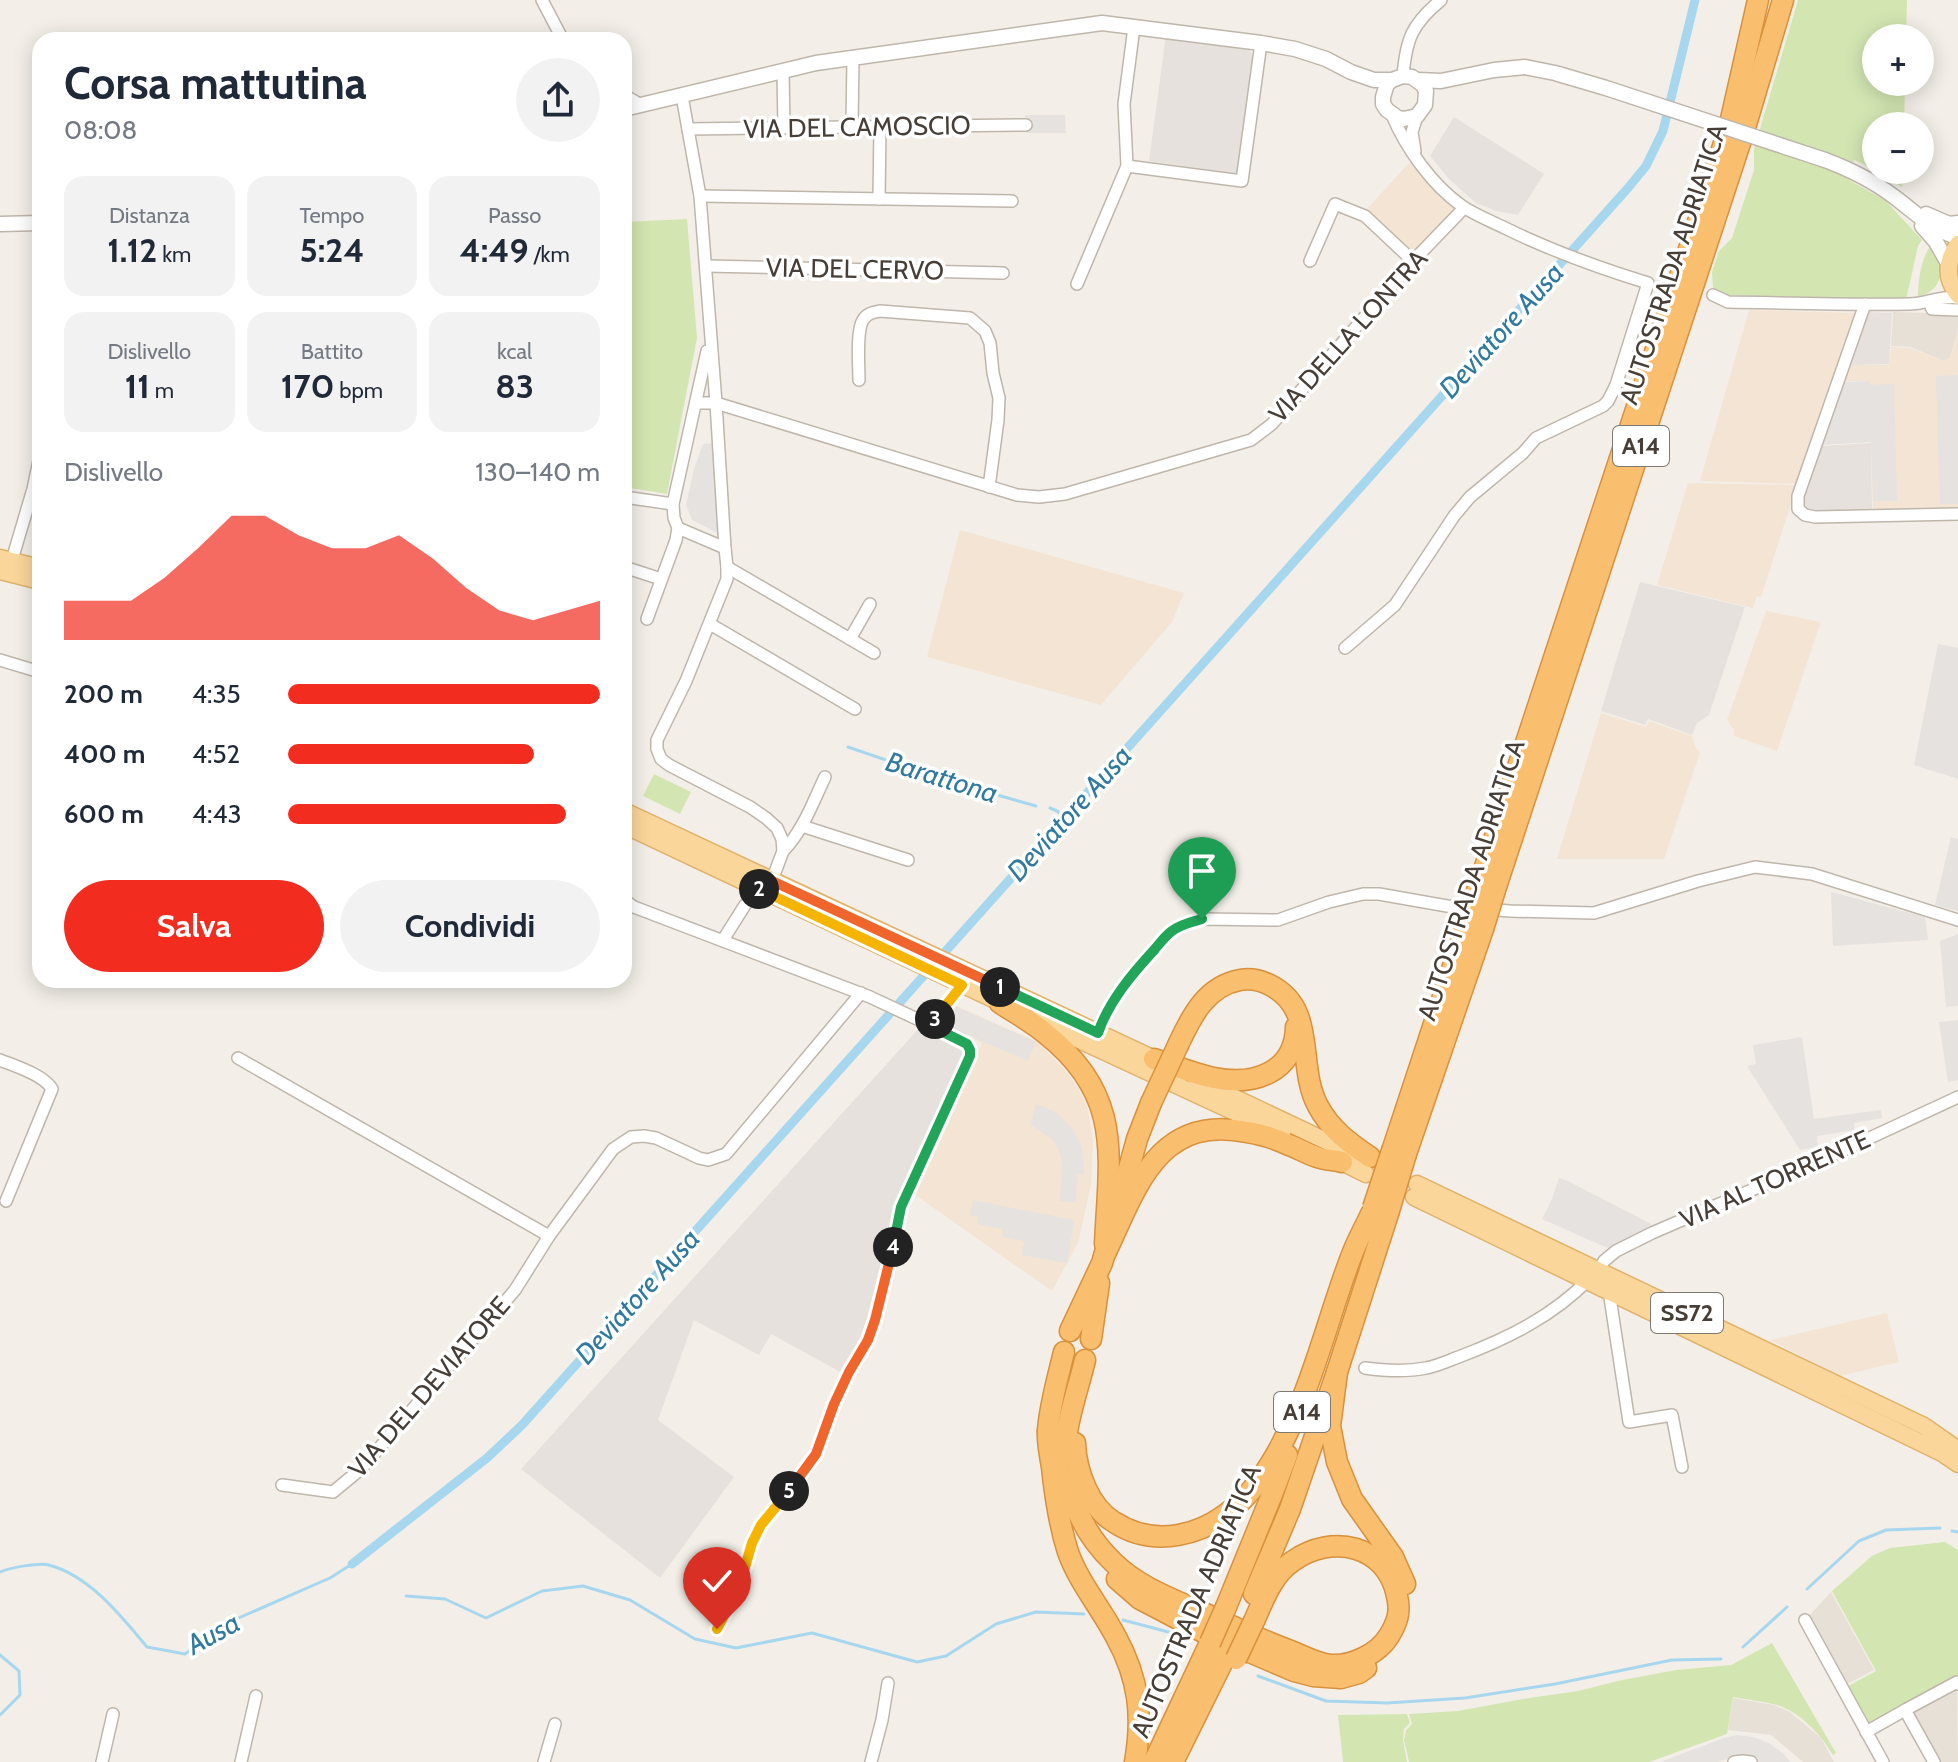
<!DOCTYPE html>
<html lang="it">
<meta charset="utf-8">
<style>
:root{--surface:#fff;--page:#f2f2f3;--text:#1f2937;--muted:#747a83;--accent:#f22d20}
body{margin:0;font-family:Cabin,sans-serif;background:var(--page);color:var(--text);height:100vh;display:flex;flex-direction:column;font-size:30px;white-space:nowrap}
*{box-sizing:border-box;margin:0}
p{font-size:26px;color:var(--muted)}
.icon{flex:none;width:44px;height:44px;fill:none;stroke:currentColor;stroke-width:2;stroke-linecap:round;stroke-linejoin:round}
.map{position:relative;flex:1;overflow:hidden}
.details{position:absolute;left:32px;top:32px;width:600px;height:956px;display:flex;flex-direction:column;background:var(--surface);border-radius:24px;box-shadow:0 4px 20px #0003}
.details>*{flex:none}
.fabs{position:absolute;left:1862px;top:24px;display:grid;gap:16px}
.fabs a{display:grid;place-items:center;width:72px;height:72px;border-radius:50%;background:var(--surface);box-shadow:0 4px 20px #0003;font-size:40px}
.pin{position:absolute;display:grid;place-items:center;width:68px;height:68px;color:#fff;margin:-82px -34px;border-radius:50% 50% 50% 0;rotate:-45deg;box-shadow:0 0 8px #0007}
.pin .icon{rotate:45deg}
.km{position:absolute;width:40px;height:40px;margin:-20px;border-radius:50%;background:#222;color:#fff;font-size:22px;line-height:40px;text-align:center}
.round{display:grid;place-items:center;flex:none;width:84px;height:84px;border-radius:42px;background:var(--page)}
.summary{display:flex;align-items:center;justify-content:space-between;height:136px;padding:0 32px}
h1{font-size:44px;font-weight:700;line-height:60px}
.metrics{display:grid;grid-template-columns:repeat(3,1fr);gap:12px;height:136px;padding:8px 32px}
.metrics div{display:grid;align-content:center;border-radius:20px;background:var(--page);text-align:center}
.metrics b{font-size:34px;font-weight:700}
.metrics small{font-size:22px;font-weight:400}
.metrics p{font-size:22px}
.chart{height:224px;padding:16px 32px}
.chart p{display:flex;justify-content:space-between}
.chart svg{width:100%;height:144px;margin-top:8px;fill:var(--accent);opacity:.7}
.cta{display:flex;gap:16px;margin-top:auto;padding:16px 32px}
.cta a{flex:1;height:92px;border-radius:48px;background:var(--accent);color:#fff;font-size:32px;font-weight:700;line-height:92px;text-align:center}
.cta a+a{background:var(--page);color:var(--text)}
ul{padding:0 32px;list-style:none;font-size:26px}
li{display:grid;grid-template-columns:128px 96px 1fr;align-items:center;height:60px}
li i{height:20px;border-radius:10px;background:var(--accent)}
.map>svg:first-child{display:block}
</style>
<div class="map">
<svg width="1958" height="1762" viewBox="0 0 1958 1762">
<rect width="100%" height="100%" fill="#f3efe8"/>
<g fill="#e7e0d6">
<path d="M1893,312L1958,314V330L1950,357L1944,361L1910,347L1891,346Z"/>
<path d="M1831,1592L1874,1670L1847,1684L1809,1616Z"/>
<path d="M1957,1688L1958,1762H1938L1911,1713Z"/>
<path d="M1733,1698L1774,1705L1790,1712L1821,1738L1834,1762H1803L1771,1735L1728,1730Z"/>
</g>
<g fill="#f4e4d4">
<path d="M1409,163L1456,207L1414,254L1366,210Z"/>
<path d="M1749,310L1855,313L1797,484L1700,481Z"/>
<path d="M1958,331V508L1873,510L1869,381H1844L1850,365H1889L1891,347L1910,348L1944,361L1950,357Z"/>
<path d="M1688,483L1797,485L1761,597L1757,596L1753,608L1657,585Z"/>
<path d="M960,530L1184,593L1172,622L1101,705L927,657Z"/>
<path d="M1766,611L1821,622L1777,751L1734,736V730L1727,720Z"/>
<path d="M1601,713L1646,727L1649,721L1692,736L1695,746L1700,753L1664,859H1557Z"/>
<path d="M956,1006L1038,1042L1066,1071L1079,1089L1088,1109L1093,1143L1091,1185L1078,1243L1052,1291L911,1192L982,1043L941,1025Z"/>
<path d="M1887,1313L1899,1362L1840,1376L1770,1340Z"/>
</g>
<g fill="#e6e1dd">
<path d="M1166,35L1247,45L1254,59L1239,174L1149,161Z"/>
<path d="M1454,117L1544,174L1518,215L1496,211L1476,203L1450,180L1430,156Z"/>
<path d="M1868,312L1892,313L1889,364L1850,365Z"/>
<path d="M1871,443L1872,510L1812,512L1806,509L1803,502L1804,497L1822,446Z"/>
<path d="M1640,582L1745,607L1709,715L1697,723L1692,735L1648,719L1645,725L1601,711Z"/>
<path d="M920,1027L962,1049L965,1054L964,1061L903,1193L868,1326L844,1374L771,1334L759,1355L694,1320L658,1420L734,1477L660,1578L521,1469Z"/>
</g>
<g fill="#d3e6b2">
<path d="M1798,0H1907L1906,38H1876V82H1905L1904,126H1876V170H1903L1902,187L1878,171L1854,160L1849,180L1886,201L1922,240L1918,246L1906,300L1722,295L1713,288L1712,272L1719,251L1732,238L1754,170V149Z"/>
<path d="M687,219L697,338L667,494L624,487V222Z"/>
<path d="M1930,247L1937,258L1940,259C1944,278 1937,292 1918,297C1918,281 1921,259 1930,247Z"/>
<path d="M654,774L691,792L680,814L643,796Z"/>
<path d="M1945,1542L1958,1550V1677L1869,1725L1848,1686L1876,1671L1832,1591L1872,1556L1890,1548Z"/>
<path d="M1772,1643L1836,1753L1833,1755C1820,1734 1801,1713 1777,1705C1763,1701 1747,1700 1733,1697L1727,1734L1649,1762H1409L1404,1740L1406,1730L1412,1724L1409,1714L1458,1711L1523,1699L1578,1691L1622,1680L1676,1670L1731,1665Z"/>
<path d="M1407,1714L1410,1723L1404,1729L1403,1740L1407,1762H1343L1338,1715Z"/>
</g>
<g fill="#e5e2e0">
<path d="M1025,115H1065L1066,133H1026Z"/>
<path d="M1958,375V504H1940L1936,376Z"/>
<path d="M1869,381L1870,385L1894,384L1897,501H1873L1871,442L1822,445L1844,382Z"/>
<path d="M715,443L719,534L692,520L686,505L694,469L703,444Z"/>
<path d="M1938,644L1958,648V779L1914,765Z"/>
<path d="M1951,837L1958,839V911L1935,905Z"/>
<path d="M1831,892L1925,917L1928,940L1833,946Z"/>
<path d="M1958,934V1006L1946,1007L1940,941Z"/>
<path d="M957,1007L1036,1042L1028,1061L943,1024Z"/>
<path d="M1958,1020V1080L1948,1082L1939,1022Z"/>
<path d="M1802,1037L1814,1119L1881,1110L1882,1118L1854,1123L1855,1130L1817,1136L1818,1147L1800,1150L1747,1066L1756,1064L1753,1045Z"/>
<path d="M1036,1104L1055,1112L1064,1120L1074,1131L1082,1147L1084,1174H1077L1076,1202L1060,1201L1062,1161L1058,1148L1051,1138L1031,1125Z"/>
<path d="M1559,1178L1568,1181L1653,1225L1631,1236L1612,1250L1542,1219L1552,1199Z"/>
<path d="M973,1200L1074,1220L1067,1263L1022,1255L1024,1241L1002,1237L1003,1229L977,1224L978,1217L970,1216Z"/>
<path d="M1737,1735L1753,1737L1769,1743L1784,1754L1790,1762H1760L1739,1756L1716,1762H1660L1724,1738Z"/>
</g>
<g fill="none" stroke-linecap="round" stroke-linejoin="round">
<g stroke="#a7d7ee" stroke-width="3">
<path d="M848,747L944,780L1036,806"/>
<path d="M1050,808L1057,811L1065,818"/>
<path d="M1952,1531L1958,1532"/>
<path d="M0,1572C10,1568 39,1562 49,1565C90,1576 121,1616 147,1647L185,1654L234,1620L330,1578L352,1564"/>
<path d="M1807,1589L1859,1541L1886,1530L1940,1528"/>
<path d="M406,1596L445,1599L486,1618L542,1591L583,1586L630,1600L695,1639L736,1648L812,1633L917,1662L946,1656L996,1624L1036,1612L1084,1614"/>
<path d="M1123,1620L1176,1634"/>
<path d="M1743,1647L1787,1607"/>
<path d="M0,1655L19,1671L20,1695L0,1715"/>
<path d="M1258,1676L1326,1701L1387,1703L1465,1698L1555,1684L1672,1660L1721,1659"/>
</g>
<path stroke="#a7d7ee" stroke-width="9" d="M352,1564L487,1458L522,1425L1628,188L1646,166L1663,131L1695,0"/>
<g stroke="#bfb6ab" stroke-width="14">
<g id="minor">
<path d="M542,0L563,40"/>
<path d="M783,71L784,128"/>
<path d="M1403,76C1406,39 1412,24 1441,0"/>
<path d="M624,95L641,105"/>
<path d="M682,96L700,196L716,403L725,548L727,567V579L686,681L657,740V749L661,759L669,765L750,807L766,818L777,828L782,839L783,851L774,875L759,889L745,905L723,940"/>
<path d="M852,127L853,57"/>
<path d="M688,129L1026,125"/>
<path d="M1415,151L1412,132L1417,116"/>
<path d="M1127,166L1242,181L1261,43"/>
<path d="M700,196L1012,201"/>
<path d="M879,199L880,127"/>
<path d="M1310,261L1335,204L1365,216L1413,261"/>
<path d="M706,266L1003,273"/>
<path d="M1077,284L1127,166L1124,104L1134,27"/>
<path d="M1713,295L1728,302C1788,303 1849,305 1909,304C1926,304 1942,295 1958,298"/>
<path d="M1929,302L1932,309L1958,310"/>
<path d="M1865,304L1798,496V509L1805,515L1815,517L1958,514"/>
<path d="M707,351L673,504L674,518L678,528L725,548"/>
<path d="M859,380C859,366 856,331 863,320C867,313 874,312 880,311L970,318L985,331L990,343L993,373L999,398L998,420L989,487"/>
<path d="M696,403H716L1017,495L1039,497L1065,494L1251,440L1272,424L1413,261L1464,208"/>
<path d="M624,497L673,504"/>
<path d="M5,563L12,560L33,489L40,456"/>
<path d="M624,567L661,579"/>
<path d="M727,567L874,653"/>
<path d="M647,619L676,540L678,528"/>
<path d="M710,624L855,709"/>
<path d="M850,639L870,604"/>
<path d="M1345,648L1395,605L1454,516L1470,497L1523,453L1536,438L1603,406L1608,401L1616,385L1648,283C1599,268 1552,251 1505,228C1491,221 1475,215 1462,206C1432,185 1406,148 1392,115"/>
<path d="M0,660L40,672"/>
<path d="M802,826L908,860"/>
<path d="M783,851C803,831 813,802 825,777"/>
<path d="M624,900L634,907L870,997L962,1040C970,1046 971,1052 968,1061L901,1207L875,1320L868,1340L849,1372L834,1404L816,1454L805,1471L761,1525L752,1543L739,1588L717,1629"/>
<path d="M931,1026L962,985"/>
<path d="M1098,1033L1111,1005L1131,976L1172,931L1187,923L1202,919L1278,920L1329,902L1363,894H1379L1447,906L1510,911L1594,913L1698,881L1755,867L1812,874L1958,920"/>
<path d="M238,1058L549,1236"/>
<path d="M0,1060C15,1066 44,1075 52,1089L6,1201"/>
<path d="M1598,1271L1604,1261L1616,1251L1652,1233L1833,1155L1958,1097"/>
<path d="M1609,1291L1629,1422L1672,1415L1682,1467"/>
<path d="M1365,1368C1386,1371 1406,1372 1426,1368C1438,1366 1450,1360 1461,1356C1508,1338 1553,1316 1588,1280"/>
<path d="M282,1485L333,1492L362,1468L515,1290L549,1236L613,1149L631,1137L644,1136L656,1138L699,1158L708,1160L726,1154L861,993"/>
<path d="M1805,1620L1883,1762"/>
<path d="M1905,1710L1957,1682L1958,1684"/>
<path d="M1866,1732L1905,1710L1934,1762"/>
<path d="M102,1762L113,1714"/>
<path d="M241,1762L256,1696"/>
<path d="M544,1762L555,1724"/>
<path d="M871,1762L882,1720L888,1683"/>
<path d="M1734,1762L1743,1761L1751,1762"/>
</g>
</g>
<g stroke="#bfb6ab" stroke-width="17">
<g id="tertiary">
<path d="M1418,80L1441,81L1494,70L1525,67"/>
<path d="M624,109L816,63L1102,23L1261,43L1295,49L1326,59L1351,72L1374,80H1392L1403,76L1412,77L1423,85L1426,91L1425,105L1417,116L1404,119L1398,118L1387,110L1383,104V97L1387,84L1392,80"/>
<path d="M1825,160C1849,169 1872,180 1893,196C1914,211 1932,231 1958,237"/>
<path d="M1926,214L1949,224L1958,223"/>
<path d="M0,224L40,223"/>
<path d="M1922,226L1936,242L1948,263"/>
</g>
</g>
<g stroke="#e0b26a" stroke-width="19">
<g id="primary">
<path d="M1958,244C1946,261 1945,278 1958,295"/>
<path d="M0,558L40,568"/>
<path d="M0,571L40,581"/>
<path d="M624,811L1165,1064"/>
<path d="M624,825L1010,1007"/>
<path d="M1034,1019L1282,1134"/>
<path d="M1197,1080L1360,1157"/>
<path d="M1332,1157L1366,1174"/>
<path d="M1417,1184L1924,1426L1958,1450"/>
<path d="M1414,1197L1942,1453L1958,1464"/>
</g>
</g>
<g stroke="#d8913d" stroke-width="23">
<g id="motorway">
<path d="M1478,888L1729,128L1758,0"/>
<path d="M1495,890L1745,128L1783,0"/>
<path d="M1000,1003C1015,1013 1032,1022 1046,1034C1124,1096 1109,1157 1105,1244"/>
<path d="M1179,1043C1192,1015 1207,986 1240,980C1251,978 1260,980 1270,985C1318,1009 1296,1066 1318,1106C1330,1129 1349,1143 1370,1157"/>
<path d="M1154,1059C1173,1065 1194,1074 1214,1078C1253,1086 1295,1073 1296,1027"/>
<path d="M1393,1148L1466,927"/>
<path d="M1406,1154L1483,929"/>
<path d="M1119,1205L1137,1139L1151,1103"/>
<path d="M1104,1256C1135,1192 1156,1113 1247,1132C1261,1134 1276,1139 1289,1145C1298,1148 1307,1154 1317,1157C1325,1160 1334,1160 1342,1162"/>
<path d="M1070,1331L1102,1263L1108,1243"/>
<path d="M1091,1339L1099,1283"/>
<path d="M1064,1352C1058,1377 1050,1404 1048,1430C1047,1442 1050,1455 1052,1467C1055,1496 1059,1524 1068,1552C1079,1583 1101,1608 1116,1637C1139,1679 1143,1716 1135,1762"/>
<path d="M1085,1360C1077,1394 1060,1437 1066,1472C1072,1507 1088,1538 1113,1562C1139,1588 1175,1600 1208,1615C1236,1628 1263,1641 1291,1651C1304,1656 1317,1664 1331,1665C1352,1666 1378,1654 1389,1636C1397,1623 1401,1612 1397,1596C1387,1545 1332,1533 1293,1561C1272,1575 1264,1599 1254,1621"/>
<path d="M1337,1372L1330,1426L1337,1462L1352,1499L1393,1557L1405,1584"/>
<path d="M1048,1431L1058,1468"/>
<path d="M1075,1443C1076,1471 1089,1507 1114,1522C1134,1535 1155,1539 1178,1535C1289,1516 1317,1340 1353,1252C1358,1239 1365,1227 1371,1214"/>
<path d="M1117,1579L1140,1599L1203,1632L1294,1671L1313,1676L1341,1678L1359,1673L1366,1668"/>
<path d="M1254,1594L1290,1509L1337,1372L1388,1214"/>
<path d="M1226,1607L1273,1492L1287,1455"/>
<path d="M1154,1762L1210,1643"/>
<path d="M1173,1762L1228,1651"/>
</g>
</g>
<use href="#minor" stroke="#fff" stroke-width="11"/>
<use href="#tertiary" stroke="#fff" stroke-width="14"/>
<use href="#primary" stroke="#fbd69a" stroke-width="16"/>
<use href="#motorway" stroke="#f9be6e" stroke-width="20"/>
<g stroke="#bfb6ab" stroke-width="17" stroke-linecap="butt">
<path id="tertiary-bridge" d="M1525,67L1555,73L1606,88L1825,160"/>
</g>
<g stroke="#d8913d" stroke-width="23" stroke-linecap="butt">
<g id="motorway-bridge">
<path d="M1466,927L1478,888"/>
<path d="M1483,929L1495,890"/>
<path d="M1151,1103L1179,1043"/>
<path d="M1373,1208L1393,1148"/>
<path d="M1388,1214L1406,1154"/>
<path d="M1210,1643L1226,1607"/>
<path d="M1236,1659L1254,1621"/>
</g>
</g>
<use href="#tertiary-bridge" stroke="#fff" stroke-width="14"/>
<use href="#motorway-bridge" stroke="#f9be6e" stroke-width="20"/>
</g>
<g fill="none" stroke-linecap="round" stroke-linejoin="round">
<g stroke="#fff" stroke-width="16">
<path id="split-1" d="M1000,987L1098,1033C1109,1001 1132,974 1155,949C1160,943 1166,935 1172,931C1181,924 1192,922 1202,919"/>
</g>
<g stroke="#fff" stroke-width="16">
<path id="split-2" d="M759,889L770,880L1000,987"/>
</g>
<g stroke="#fff" stroke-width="16">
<path id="split-3" d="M759,889L962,985L935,1019"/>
</g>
<g stroke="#fff" stroke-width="16">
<path id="split-4" d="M893,1247L901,1207L970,1056V1050L967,1044L931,1026L935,1019"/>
</g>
<g stroke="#fff" stroke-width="16">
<path id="split-5" d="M789,1491L816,1454L834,1404L849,1372L868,1340L875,1320L893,1247"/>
</g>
<g stroke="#fff" stroke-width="16">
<path id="split-6" d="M717,1629L739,1588L752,1543L761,1525L789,1491"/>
</g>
<use href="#split-1" stroke="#22a559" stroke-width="10"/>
<use href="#split-2" stroke="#f0652b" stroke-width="10"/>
<use href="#split-3" stroke="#f5b400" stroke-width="10"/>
<use href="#split-4" stroke="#22a559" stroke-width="10"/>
<use href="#split-5" stroke="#f0652b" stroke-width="10"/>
<use href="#split-6" stroke="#f5b400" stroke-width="10"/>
</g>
<g text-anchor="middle" stroke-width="7" stroke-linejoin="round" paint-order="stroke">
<g fill="#fff" stroke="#7e7973" stroke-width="2">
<rect x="1613" y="426" width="56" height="40" rx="6"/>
<rect x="1651" y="1293" width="72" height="40" rx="6"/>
<rect x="1274" y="1392" width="56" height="40" rx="6"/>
</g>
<g font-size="24" font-weight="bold" fill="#473f37">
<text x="1641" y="454">A14</text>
<text x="1687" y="1321">SS72</text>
<text x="1302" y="1420">A14</text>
</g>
<g font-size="26" fill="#473f37" stroke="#fff">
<text transform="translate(857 127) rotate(-1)" y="9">VIA DEL CAMOSCIO</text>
<text transform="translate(1673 264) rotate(-72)" y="9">AUTOSTRADA ADRIATICA</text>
<text transform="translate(855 269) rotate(1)" y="9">VIA DEL CERVO</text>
<text transform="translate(1348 336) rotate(-48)" y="9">VIA DELLA LONTRA</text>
<text transform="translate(1471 880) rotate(-72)" y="9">AUTOSTRADA ADRIATICA</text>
<text transform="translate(1775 1179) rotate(-24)" y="9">VIA AL TORRENTE</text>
<text transform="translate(429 1387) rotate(-49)" y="9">VIA DEL DEVIATORE</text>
<text transform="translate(1196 1601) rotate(-67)" y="9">AUTOSTRADA ADRIATICA</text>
</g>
<g font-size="28" font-style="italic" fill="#307a9f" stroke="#fff">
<text transform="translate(1501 330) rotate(-48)" y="10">Deviatore Ausa</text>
<text transform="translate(942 777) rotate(17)" y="10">Barattona</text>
<text transform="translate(1069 813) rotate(-48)" y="10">Deviatore Ausa</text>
<text transform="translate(637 1296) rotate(-48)" y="10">Deviatore Ausa</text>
<text transform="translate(213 1633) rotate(-29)" y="10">Ausa</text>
</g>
</g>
</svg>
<div class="fabs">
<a>+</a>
<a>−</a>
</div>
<div class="pin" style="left:1202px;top:919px;background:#1e9e55"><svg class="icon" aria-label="arrive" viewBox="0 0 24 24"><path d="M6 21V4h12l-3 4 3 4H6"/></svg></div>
<div class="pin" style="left:717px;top:1629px;background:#d93025"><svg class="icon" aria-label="check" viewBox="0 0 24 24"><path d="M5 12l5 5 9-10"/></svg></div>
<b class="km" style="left:1000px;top:987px">1</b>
<b class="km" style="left:759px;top:889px">2</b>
<b class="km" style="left:935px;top:1019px">3</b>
<b class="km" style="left:893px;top:1247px">4</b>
<b class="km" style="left:789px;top:1491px">5</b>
<section class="details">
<div class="summary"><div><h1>Corsa mattutina</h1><p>08:08</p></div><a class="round"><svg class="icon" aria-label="share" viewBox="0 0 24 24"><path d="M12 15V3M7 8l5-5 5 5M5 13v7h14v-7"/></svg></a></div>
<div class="metrics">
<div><p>Distanza</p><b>1.12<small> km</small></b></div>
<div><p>Tempo</p><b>5:24</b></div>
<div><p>Passo</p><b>4:49<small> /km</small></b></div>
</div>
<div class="metrics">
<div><p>Dislivello</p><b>11<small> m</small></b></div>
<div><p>Battito</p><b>170<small> bpm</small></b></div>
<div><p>kcal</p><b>83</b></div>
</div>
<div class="chart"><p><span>Dislivello</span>130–140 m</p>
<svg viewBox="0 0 160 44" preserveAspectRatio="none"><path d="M0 44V32L10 32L20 32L30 25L40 16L50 6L60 6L70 12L80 16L90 16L100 12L110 19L120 28L130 35L140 38L150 35L160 32V44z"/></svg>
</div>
<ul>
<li><b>200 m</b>4:35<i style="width:100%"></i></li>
<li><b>400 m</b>4:52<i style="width:79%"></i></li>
<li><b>600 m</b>4:43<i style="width:89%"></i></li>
</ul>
<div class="cta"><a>Salva</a><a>Condividi</a></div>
</section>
</div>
